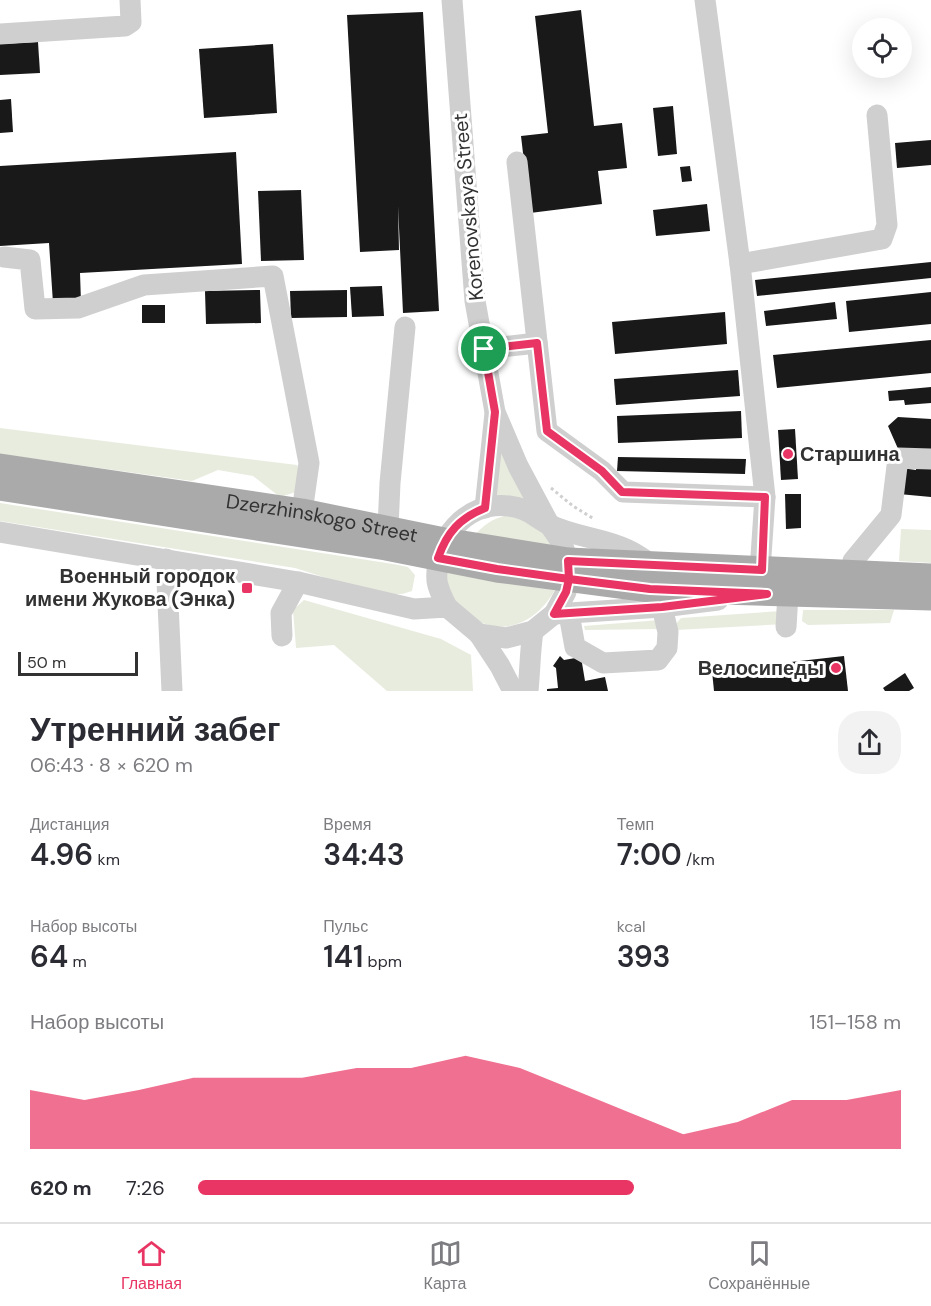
<!DOCTYPE html>
<html lang="ru">
<meta charset="utf-8">
<style>
:root{--surface:#fff;--page:#f2f2f3;--text:#2b2b33;--muted:#7c7c81;--line:#e1e1e2;--accent:#e93563}
body{margin:0;font-family:"DM Sans",sans-serif;background:var(--page);color:var(--text);height:100vh;display:flex;flex-direction:column;font-size:22px;white-space:nowrap}
*{box-sizing:border-box;margin:0}
p{font-size:20px;color:var(--muted)}
.icon{flex:none;width:33px;height:33px;fill:none;stroke:currentColor;stroke-width:2;stroke-linecap:round;stroke-linejoin:round}
.map{position:relative;height:691px;overflow:hidden}
.panel{display:flex;flex-direction:column;background:var(--surface);flex:1}
.panel>*{flex:none}
.tools{position:absolute;left:852px;top:18px;display:grid;gap:12px}
.tools a{display:grid;place-items:center;width:60px;height:60px;border-radius:50%;background:var(--surface);box-shadow:0 6px 24px #0002;font-size:30px}
.scale{position:absolute;left:18px;bottom:15px;width:120px;box-sizing:border-box;padding-left:6px;border:3px solid #323232;border-top:0;font-size:16px;line-height:21px;white-space:nowrap;color:#323232;-webkit-text-stroke:4px #fff;paint-order:stroke}
.pin{position:absolute;display:grid;place-items:center;width:51px;height:51px;color:#fff;margin:-26px;border:3px solid #fff;border-radius:50%;box-shadow:0 2px 6px #0007}
.round{display:grid;place-items:center;flex:none;width:63px;height:63px;border-radius:24px;background:var(--page)}
.headline{display:flex;align-items:center;justify-content:space-between;height:102px;padding:0 30px}
h1{font-size:33px;font-weight:600;line-height:45px}
.figures{display:grid;grid-template-columns:repeat(3,1fr);gap:9px;height:102px;padding:6px 30px}
.figures div{display:grid;align-content:center}
.figures b{font-size:30px;font-weight:600}
.figures small{font-size:16px;font-weight:400}
.figures p{font-size:16px}
.chart{height:168px;padding:12px 30px}
.chart p{display:flex;justify-content:space-between}
.chart svg{width:100%;height:108px;margin-top:6px;fill:var(--accent);opacity:.7}
ul{padding:0 30px;list-style:none;font-size:20px}
li{display:grid;grid-template-columns:96px 72px 1fr;align-items:center;height:45px}
li i{height:15px;border-radius:8px;background:var(--accent)}
.menu{display:flex;justify-content:space-around;align-items:center;height:84px;border-top:2px solid var(--line);background:var(--surface);font-size:16px;color:var(--muted)}
.menu a{display:grid;justify-items:center;gap:3px}
.menu .current{color:var(--accent)}
.map>svg:first-child{display:block}
</style>
<div class="map">
<svg width="931" height="691" viewBox="0 0 931 691">
<rect width="100%" height="100%" fill="#fff"/>
<g fill="#e8ecde">
<path d="M0,428L297,465L299,469V491L280,497L253,476L218,470L192,481L0,454Z"/>
<path d="M497,429L534,503L489,501Z"/>
<path d="M0,503L393,564L408,567L415,575L412,591L402,594H377L295,568L0,521Z"/>
<path d="M508,515C531,519 546,529 554,551L473,537C484,524 492,519 508,515Z"/>
<path d="M901,529L931,530V563L899,561Z"/>
<path d="M441,567L557,586C539,622 502,641 467,614C464,611 459,609 456,605C450,598 445,577 441,567Z"/>
<path d="M304,600L441,639L471,655L473,691H387L334,645L296,648L293,610Z"/>
<path d="M803,610H894L890,623L808,625L802,621Z"/>
<path d="M781,611L785,624L676,630L675,625L681,618Z"/>
<path d="M660,620V629L585,630L584,626Z"/>
</g>
<g fill="#191919">
<path d="M581,10L594,126L622,123L627,168L598,171L602,204L530,213L521,136L548,133L535,16Z"/>
<path d="M423,12L439,311L403,313L398,206L399,250L360,252L347,15Z"/>
<path d="M38,42L40,73L0,75V44Z"/>
<path d="M273,44L277,113L204,118L199,49Z"/>
<path d="M11,99L13,132L0,133V100Z"/>
<path d="M673,106L677,154L658,156L653,108Z"/>
<path d="M931,140V165L897,168L895,143Z"/>
<path d="M236,152L242,264L80,273L81,302L53,303L49,243L0,246V166Z"/>
<path d="M690,166L692,181L682,182L680,167Z"/>
<path d="M301,190L304,260L261,261L258,191Z"/>
<path d="M707,204L710,231L656,236L653,210Z"/>
<path d="M931,262V278L757,296L755,280Z"/>
<path d="M382,286L384,316L352,317L350,287Z"/>
<path d="M260,290L261,323L206,324L205,291Z"/>
<path d="M347,290V317L291,318L290,291Z"/>
<path d="M931,292V324L849,332L846,301Z"/>
<path d="M835,302L837,319L766,326L764,311Z"/>
<rect x="142" y="305" width="23" height="18"/>
<path d="M725,312L727,344L615,354L612,322Z"/>
<path d="M931,340V373L777,388L773,355Z"/>
<path d="M738,370L740,396L616,405L614,379Z"/>
<path d="M931,387V403L905,405L904,400L889,401L888,391Z"/>
<path d="M741,411L742,438L618,443L617,416Z"/>
<path d="M898,417L931,419V497L899,494L901,468L916,470L917,454L899,451L888,426Z"/>
<path d="M795,429L798,479L781,480L778,430Z"/>
<path d="M618,457L746,459L745,474L617,471Z"/>
<path d="M785,494H801V528L786,529Z"/>
<path d="M560,656L564,660L581,657L585,681L605,677L608,691H547V689L558,688L556,668L553,666Z"/>
<path d="M844,656L848,691H714L712,671Z"/>
<path d="M905,673L914,688L909,691H885L883,688Z"/>
</g>
<g fill="none" stroke-linecap="round" stroke-linejoin="round">
<path stroke="#cfcfcf" stroke-width="3" stroke-dasharray="3 3" stroke-linecap="butt" d="M551,488L573,506L594,519"/>
<g stroke="#cfcfcf" stroke-width="21">
<path d="M705,0L740,264L765,497L761,556L762,570"/>
<path d="M0,34L125,26L131,22L130,0"/>
<path d="M517,162L547,431L602,471L623,492L765,497"/>
<path d="M4,257L30,260L35,309L78,308L144,285L273,276L309,463L302,512"/>
<path d="M740,264L882,239L887,225L877,115"/>
<path d="M484,349L537,343"/>
<path d="M485,508L495,413"/>
<path d="M388,528L390,483L405,327"/>
<path d="M0,532L298,582L414,609L447,607L479,634L506,638L533,631L554,614L566,592L569,579L568,561L562,543L549,524L518,466L495,412L475,301L452,0"/>
<path d="M166,559L172,691"/>
<path d="M851,574L853,561L891,515L898,458L931,459"/>
<path d="M447,607C443,599 438,589 437,581C434,540 465,501 509,506C528,508 534,517 550,525C574,537 604,538 628,550C636,553 644,560 651,564"/>
<path d="M554,614L662,607L718,600"/>
<path d="M569,614L575,647L603,663L658,660L667,648L668,632L662,607"/>
<path d="M786,627L788,594"/>
<path d="M479,634L500,666L513,691"/>
<path d="M282,636L281,613L298,582"/>
<path d="M528,691C530,671 530,651 533,631"/>
</g>
<g stroke="#aaa" stroke-width="27">
<path id="s1" d="M0,467L302,512L444,541L568,561L931,577"/>
<path d="M0,487L386,547L497,569L650,589L931,597"/>
</g>
</g>
<g fill="none" stroke-linecap="round" stroke-linejoin="round">
<g stroke="#fff" stroke-width="12">
<path id="route" d="M484,349L495,412L485,508C460,518 447,532 438,558L497,569L569,579L566,592L554,614L662,607L767,594L650,589L569,579L568,561L762,570L765,497L622,492L602,471L547,431L537,343L484,349"/>
</g>
<use href="#route" stroke="#e93563" stroke-width="8"/>
</g>
<g fill="#e93563" stroke="#fff" stroke-width="2">
<circle cx="788" cy="454" r="6"/>
<rect x="241" y="582" width="12" height="12" rx="3"/>
<circle cx="836" cy="668" r="6"/>
</g>
<g text-anchor="middle" stroke-width="6" stroke-linejoin="round" paint-order="stroke">
<g font-size="20" fill="#323232" stroke="#fff">
<text transform="translate(468 207) rotate(-95)" y="7">Korenovskaya Street</text>
<text dy="7" stroke="none"><textPath href="#s1" startOffset="326">Dzerzhinskogo Street</textPath></text>
</g>
<g font-size="20" font-weight="bold" fill="#323232" stroke="#fff" text-anchor="end">
<text x="800" y="461" text-anchor="start">Старшина</text>
<text x="235" y="583">Военный городок<tspan x="235" dy="23">имени Жукова (Энка)</tspan></text>
<text x="824" y="675">Велосипеды</text>
</g>
</g>
</svg>
<div class="tools">
<a><svg class="icon" aria-label="locate" viewBox="0 0 24 24"><circle cx="12" cy="12" r="6"/><path d="M12 2v4M12 18v4M2 12h4M18 12h4"/></svg></a>
</div>
<div class="scale">50 m</div>
<div class="pin" style="left:484px;top:349px;background:#1e9e55"><svg class="icon" aria-label="arrive" viewBox="0 0 24 24"><path d="M6 21V4h12l-3 4 3 4H6"/></svg></div>
</div>
<section class="panel">
<div class="headline"><div><h1>Утренний забег</h1><p>06:43 · 8 × 620 m</p></div><a class="round"><svg class="icon" aria-label="share" viewBox="0 0 24 24"><path d="M12 15V3M7 8l5-5 5 5M5 13v7h14v-7"/></svg></a></div>
<div class="figures">
<div><p>Дистанция</p><b>4.96<small> km</small></b></div>
<div><p>Время</p><b>34:43</b></div>
<div><p>Темп</p><b>7:00<small> /km</small></b></div>
</div>
<div class="figures">
<div><p>Набор высоты</p><b>64<small> m</small></b></div>
<div><p>Пульс</p><b>141<small> bpm</small></b></div>
<div><p>kcal</p><b>393</b></div>
</div>
<div class="chart"><p><span>Набор высоты</span>151–158 m</p>
<svg viewBox="0 0 160 44" preserveAspectRatio="none"><path d="M0 44V20L10 24L20 20L30 15L40 15L50 15L60 11L70 11L80 6L90 11L100 20L110 29L120 38L130 33L140 24L150 24L160 20V44z"/></svg>
</div>
<ul>
<li><b>620 m</b>7:26<i style="width:62%"></i></li>
</ul>
</section>
<nav class="menu">
<a class="current"><svg class="icon" aria-label="home" viewBox="0 0 24 24"><path d="M3 11l9-7 9 7M6 9v11h12V9"/></svg>Главная</a>
<a><svg class="icon" aria-label="map" viewBox="0 0 24 24"><path d="M3 6l6-2 6 2 6-2v14l-6 2-6-2-6 2zM9 4v14M15 6v14"/></svg>Карта</a>
<a><svg class="icon" aria-label="saved" viewBox="0 0 24 24"><path d="M7 4h10v16l-5-4-5 4z"/></svg>Сохранённые</a>
</nav>
